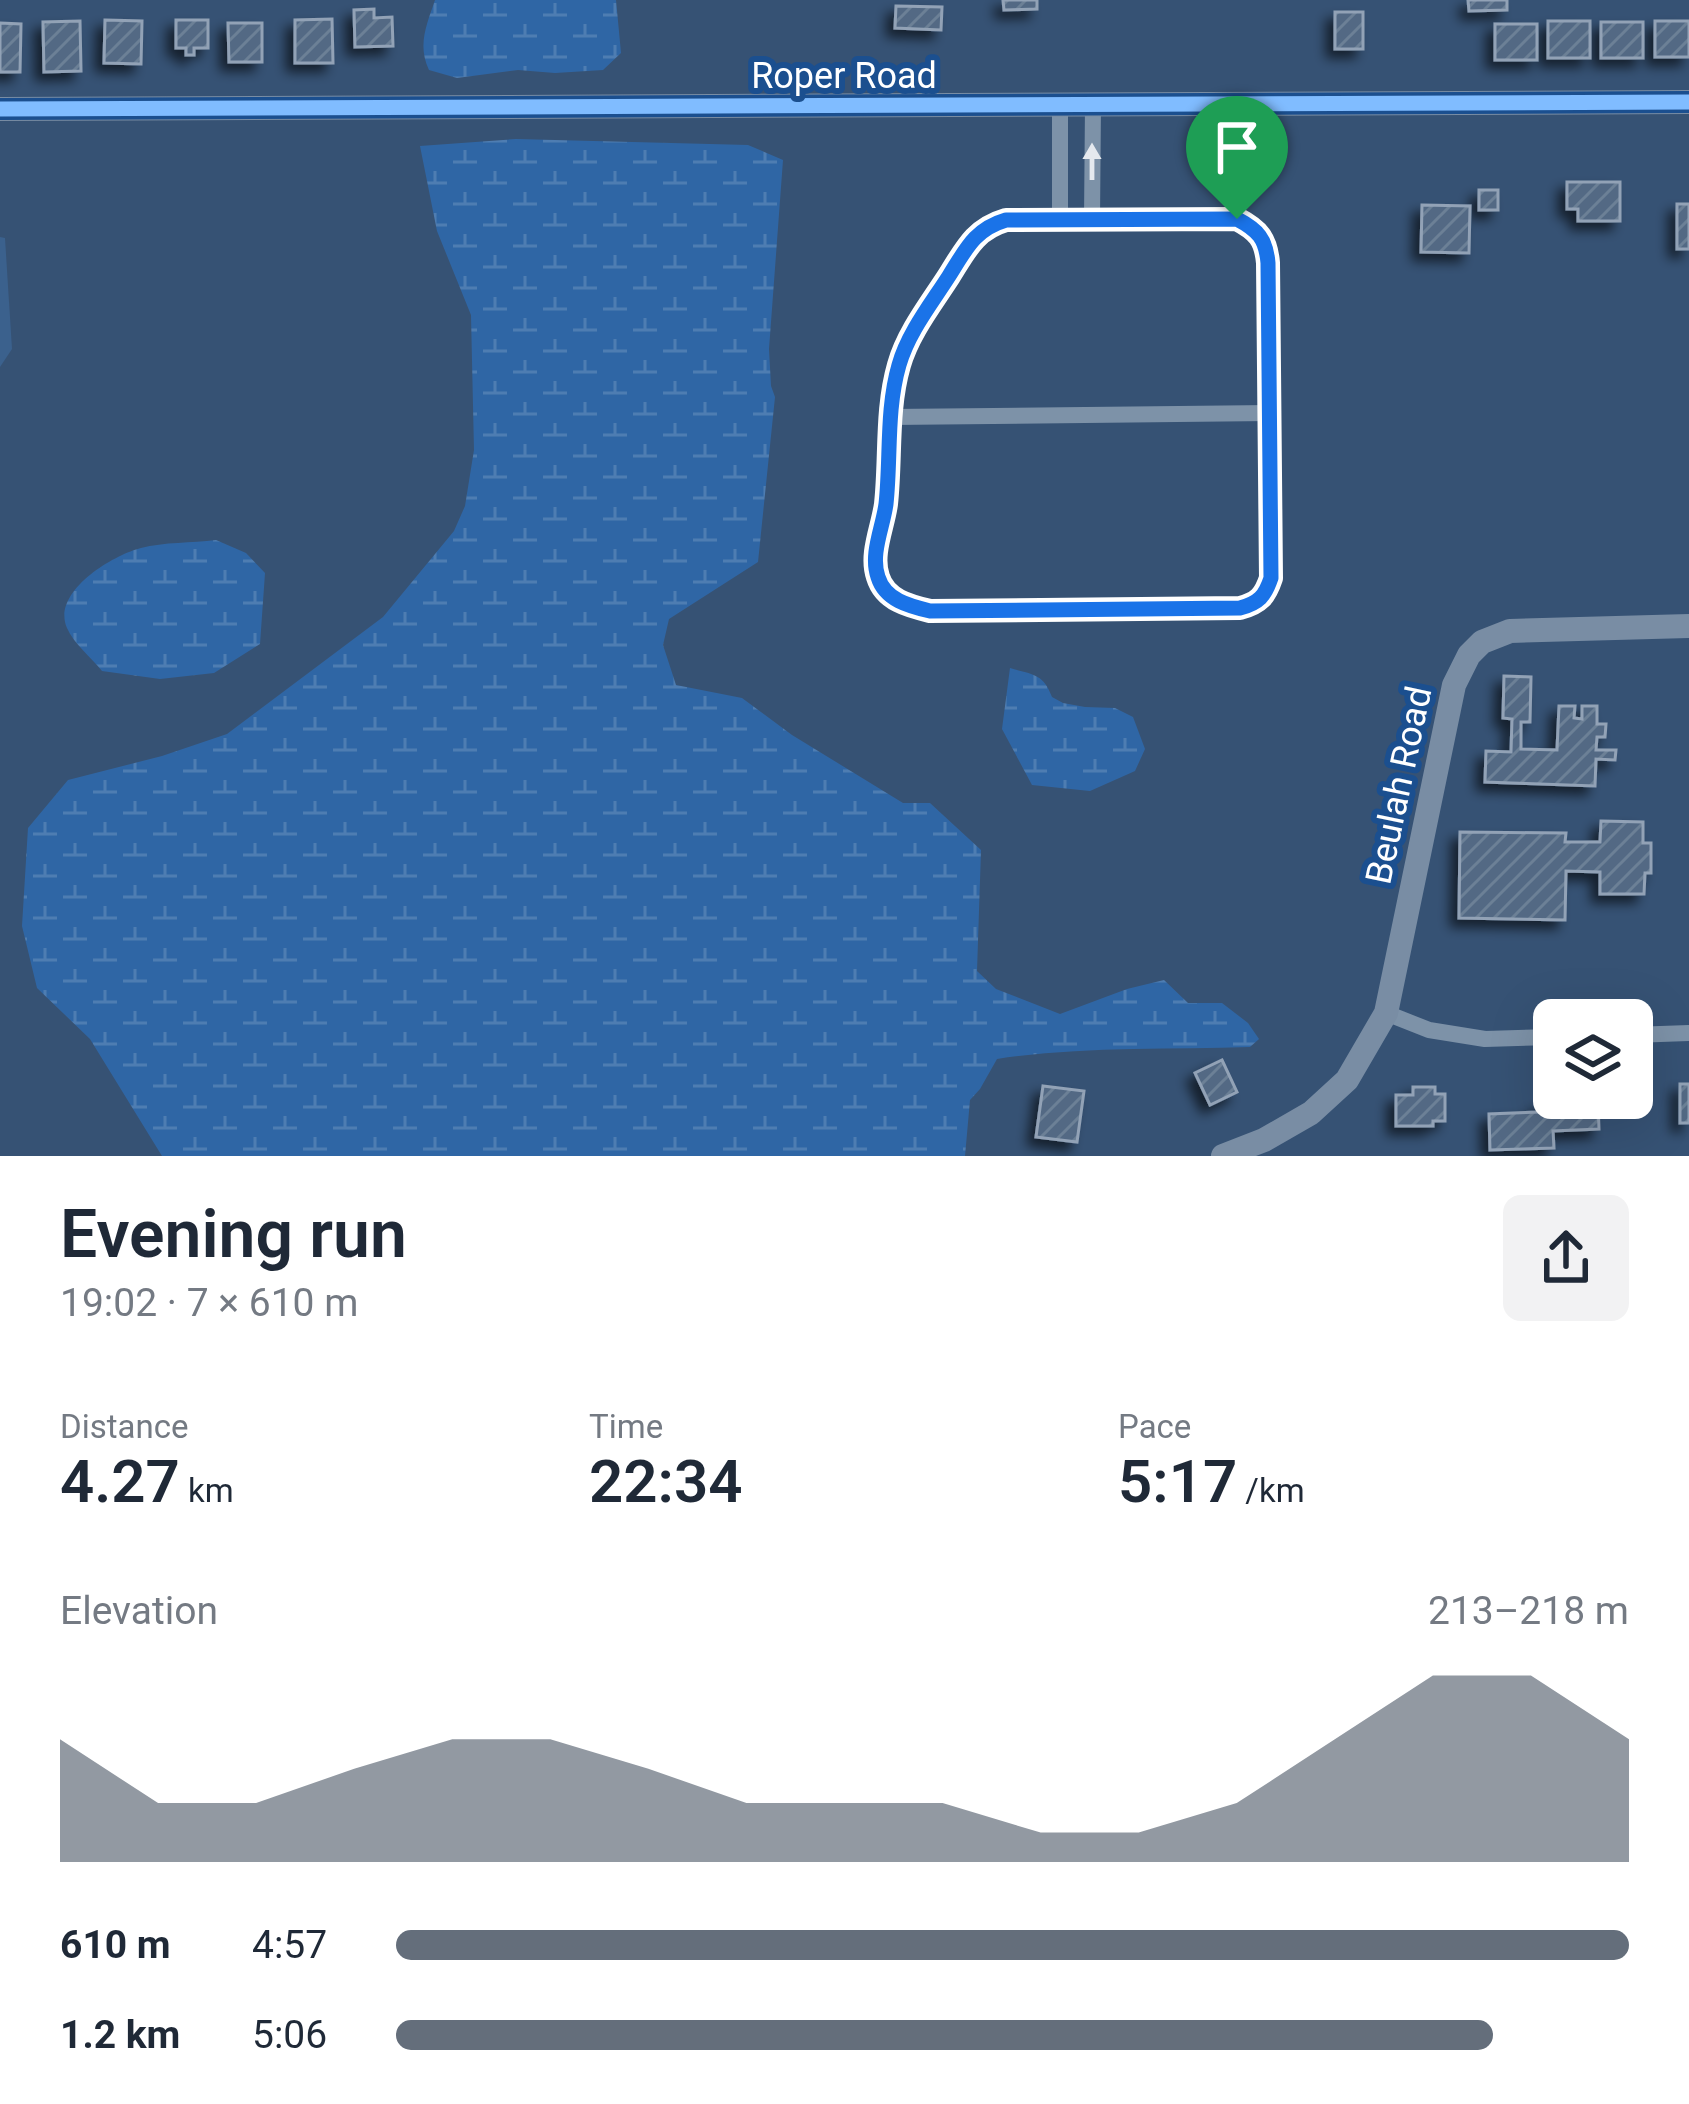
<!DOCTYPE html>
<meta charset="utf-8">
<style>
:root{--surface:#fff;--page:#f2f2f3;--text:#1f2937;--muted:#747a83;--accent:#646e7b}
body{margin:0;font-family:Roboto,sans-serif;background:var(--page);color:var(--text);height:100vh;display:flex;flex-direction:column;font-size:45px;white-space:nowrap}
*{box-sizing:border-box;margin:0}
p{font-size:39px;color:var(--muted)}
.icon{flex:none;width:66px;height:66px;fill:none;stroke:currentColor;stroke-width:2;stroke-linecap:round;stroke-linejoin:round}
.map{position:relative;height:1156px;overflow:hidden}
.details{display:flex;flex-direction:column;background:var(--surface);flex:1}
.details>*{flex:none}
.buttons{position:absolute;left:1533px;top:999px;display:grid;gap:24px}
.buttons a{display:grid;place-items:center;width:120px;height:120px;border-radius:18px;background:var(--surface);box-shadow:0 12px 48px #0002;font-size:60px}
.pin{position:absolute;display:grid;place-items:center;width:102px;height:102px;color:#fff;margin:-123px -51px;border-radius:50% 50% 50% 0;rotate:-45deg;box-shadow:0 0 12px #0007}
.pin .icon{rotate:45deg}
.round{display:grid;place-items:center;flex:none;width:126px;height:126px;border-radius:18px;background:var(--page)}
.headline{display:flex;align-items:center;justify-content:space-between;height:204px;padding:0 60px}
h1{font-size:66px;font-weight:600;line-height:90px}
.figures{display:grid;grid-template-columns:repeat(3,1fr);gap:18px;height:204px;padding:12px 60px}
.figures div{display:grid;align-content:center}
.figures b{font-size:60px;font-weight:600}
.figures small{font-size:33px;font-weight:400}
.figures p{font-size:33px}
.chart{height:336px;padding:24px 60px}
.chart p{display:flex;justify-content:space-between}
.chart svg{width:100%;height:216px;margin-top:12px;fill:var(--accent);opacity:.7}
ul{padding:0 60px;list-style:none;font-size:39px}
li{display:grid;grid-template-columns:192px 144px 1fr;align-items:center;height:90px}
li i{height:30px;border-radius:15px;background:var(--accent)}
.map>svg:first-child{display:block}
</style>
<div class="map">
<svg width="1689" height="1156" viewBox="0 0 1689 1156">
<defs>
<pattern id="wetland-marsh" width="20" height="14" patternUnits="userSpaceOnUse" patternTransform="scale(3)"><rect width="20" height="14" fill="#2f66a5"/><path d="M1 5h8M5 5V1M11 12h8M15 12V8" fill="none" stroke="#4e7db2"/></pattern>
<pattern id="building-hatch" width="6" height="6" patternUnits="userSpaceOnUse" patternTransform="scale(3)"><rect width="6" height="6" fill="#526984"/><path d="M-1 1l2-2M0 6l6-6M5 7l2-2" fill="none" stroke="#6c8096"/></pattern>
<filter id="shadow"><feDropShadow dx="-8" dy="8" stdDeviation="6" flood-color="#0009"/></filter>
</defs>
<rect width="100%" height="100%" fill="#365274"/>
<g fill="url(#wetland-marsh)">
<path d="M435,0H616L621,53L603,70L555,73L518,70L457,78L429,70C417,45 427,24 435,0Z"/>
<path d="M516,139L748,145L783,160L769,349L771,386L775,397L758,562L669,619L663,645L676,685L742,698L792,735L903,803H930L981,850L977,971L996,989L1060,1014L1127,989L1164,980L1188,1003H1222L1248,1023L1259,1039L1250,1047C1165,1050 1081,1046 997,1059L980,1089L970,1100L965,1156H162L90,1039L37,988L22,926L28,828L68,780L162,756L227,734L383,617L454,531L465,506L474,450L471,315L437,231L420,146Z"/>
<path d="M216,540L246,553L265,573L260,644L214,673L160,679L102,671C92,658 73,643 67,628C51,592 113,555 141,548C164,542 192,543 216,540Z"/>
<path d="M1010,668C1033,675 1043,673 1052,697L1063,703L1085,707L1115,708L1133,717L1145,749L1135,771L1090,791L1032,785L1002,729Z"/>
</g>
<path fill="#3b618d" d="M0,237L5,238L12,349L0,367Z"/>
<g fill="url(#building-hatch)" stroke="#92a2b6" stroke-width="3" filter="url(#shadow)">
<path d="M1003,0H1037V9L1004,10Z"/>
<path d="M1468,0H1507V10L1469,11Z"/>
<path d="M896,6L942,7L941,30L895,28Z"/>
<path d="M374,9V18L392,17L393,46L355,47L354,10Z"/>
<rect x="1335" y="12" width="28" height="37"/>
<path d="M332,19L333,63H295V20Z"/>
<path d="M105,20L142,21L141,64L104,63Z"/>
<path d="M176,20H208V48H194V55H186V48H176Z"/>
<path d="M80,21L81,71L44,72L43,22Z"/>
<rect x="1548" y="21" width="42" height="37"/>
<rect x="1655" y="21" width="34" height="36"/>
<rect x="1601" y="22" width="42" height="36"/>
<path d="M0,23L21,24L20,72H0Z"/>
<path d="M228,23H262V62H229Z"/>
<rect x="1495" y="24" width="42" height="36"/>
<path d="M1567,182H1620V221H1578V209H1567Z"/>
<rect x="1479" y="190" width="19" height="20"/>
<rect x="1677" y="204" width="12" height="45"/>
<path d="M1422,205L1470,206L1469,253L1421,252Z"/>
<path d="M1504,676L1531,677L1530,722H1521V749L1557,750L1559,706H1575L1574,718L1582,719V706H1597V724H1606L1605,737H1597L1596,750H1616L1615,760L1596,759L1595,786L1485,782L1486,751L1511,752L1512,719L1503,718Z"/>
<path d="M1601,821L1643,822V843H1651V873H1645L1644,894H1600V872L1566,871L1565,920L1459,918L1460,832L1566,833L1565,842H1600Z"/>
<path d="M1222,1060L1237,1092L1210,1105L1195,1073Z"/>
<rect x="1680" y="1084" width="9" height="39"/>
<path d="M1043,1086L1084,1091L1077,1142L1036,1137Z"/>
<path d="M1413,1087H1435V1094H1445V1121H1433V1126H1396V1095H1413Z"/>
<path d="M1598,1102L1599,1129L1553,1131L1554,1148L1490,1150L1489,1114L1538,1112V1104Z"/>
</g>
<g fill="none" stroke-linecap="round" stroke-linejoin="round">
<g stroke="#7d92a8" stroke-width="16">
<path d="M1092,219L1093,104"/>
<path d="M1237,219C1258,230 1266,239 1268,263L1271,578C1265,596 1259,603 1241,608L930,611C909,606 885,600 878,578C870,554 883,527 886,504C891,458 886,410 899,365C908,333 931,304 949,276C966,249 975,229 1007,220Z"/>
<path d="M1060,220V104"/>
<path d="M891,417L1270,413"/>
<path d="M1386,1013L1429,1030L1485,1039L1554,1037"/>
<path d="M1632,1035L1689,1033"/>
</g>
<g stroke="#798da4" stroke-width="24">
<path d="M0,109L1689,102"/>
<path d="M1223,1156L1264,1140L1311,1113L1347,1080L1386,1013L1454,685L1469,655L1482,642L1510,631L1689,626"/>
</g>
<g stroke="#1b4f8f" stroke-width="22">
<g id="cycleway">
<path d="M0,109L1689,102"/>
<path d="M1237,219C1258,230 1266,239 1268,263L1271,578C1265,596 1259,603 1241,608L930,611C909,606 885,600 878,578C870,554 883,527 886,504C891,458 886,410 899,365C908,333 931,304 949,276C966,249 975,229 1007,220Z"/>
</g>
</g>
<use href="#cycleway" stroke="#80bcff" stroke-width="15"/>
</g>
<defs><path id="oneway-solid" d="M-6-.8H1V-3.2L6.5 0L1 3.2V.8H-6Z" transform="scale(3)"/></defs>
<use fill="#e5e9ee" href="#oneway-solid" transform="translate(1092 162) rotate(-90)"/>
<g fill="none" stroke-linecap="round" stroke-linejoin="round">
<g stroke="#fff" stroke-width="24">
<path id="route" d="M1237,219C1258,230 1266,239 1268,263L1271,578C1265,596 1259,603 1240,608L930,611C909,606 885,600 878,577C870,554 883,527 886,504C891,458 886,410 899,365C908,333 931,304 949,276C966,249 975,229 1006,220Z"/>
</g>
<use href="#route" stroke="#1a73e8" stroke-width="15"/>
</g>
<g text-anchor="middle" stroke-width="12" stroke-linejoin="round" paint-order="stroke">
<g font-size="36" fill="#fff" stroke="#1b4f8f">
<text x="844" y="88">Roper Road</text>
<text transform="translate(1398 785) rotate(-78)" y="13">Beulah Road</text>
</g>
</g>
</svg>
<div class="buttons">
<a><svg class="icon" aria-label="layers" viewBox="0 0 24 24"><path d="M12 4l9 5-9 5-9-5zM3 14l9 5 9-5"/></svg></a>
</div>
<div class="pin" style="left:1237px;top:219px;background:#1e9e55"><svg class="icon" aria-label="arrive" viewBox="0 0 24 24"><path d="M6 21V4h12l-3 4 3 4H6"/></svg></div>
</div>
<section class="details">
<div class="headline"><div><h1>Evening run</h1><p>19:02 · 7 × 610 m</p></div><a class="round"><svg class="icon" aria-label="share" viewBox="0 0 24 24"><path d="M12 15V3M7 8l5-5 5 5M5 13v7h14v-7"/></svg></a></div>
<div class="figures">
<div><p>Distance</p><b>4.27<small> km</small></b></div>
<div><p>Time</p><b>22:34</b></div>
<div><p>Pace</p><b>5:17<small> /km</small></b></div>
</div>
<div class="chart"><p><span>Elevation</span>213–218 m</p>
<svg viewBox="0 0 160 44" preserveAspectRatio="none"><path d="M0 44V19L10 32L20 32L30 25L40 19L50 19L60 25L70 32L80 32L90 32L100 38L110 38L120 32L130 19L140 6L150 6L160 19V44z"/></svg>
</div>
<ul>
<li><b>610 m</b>4:57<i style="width:100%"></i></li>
<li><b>1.2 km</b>5:06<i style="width:89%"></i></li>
</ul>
</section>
